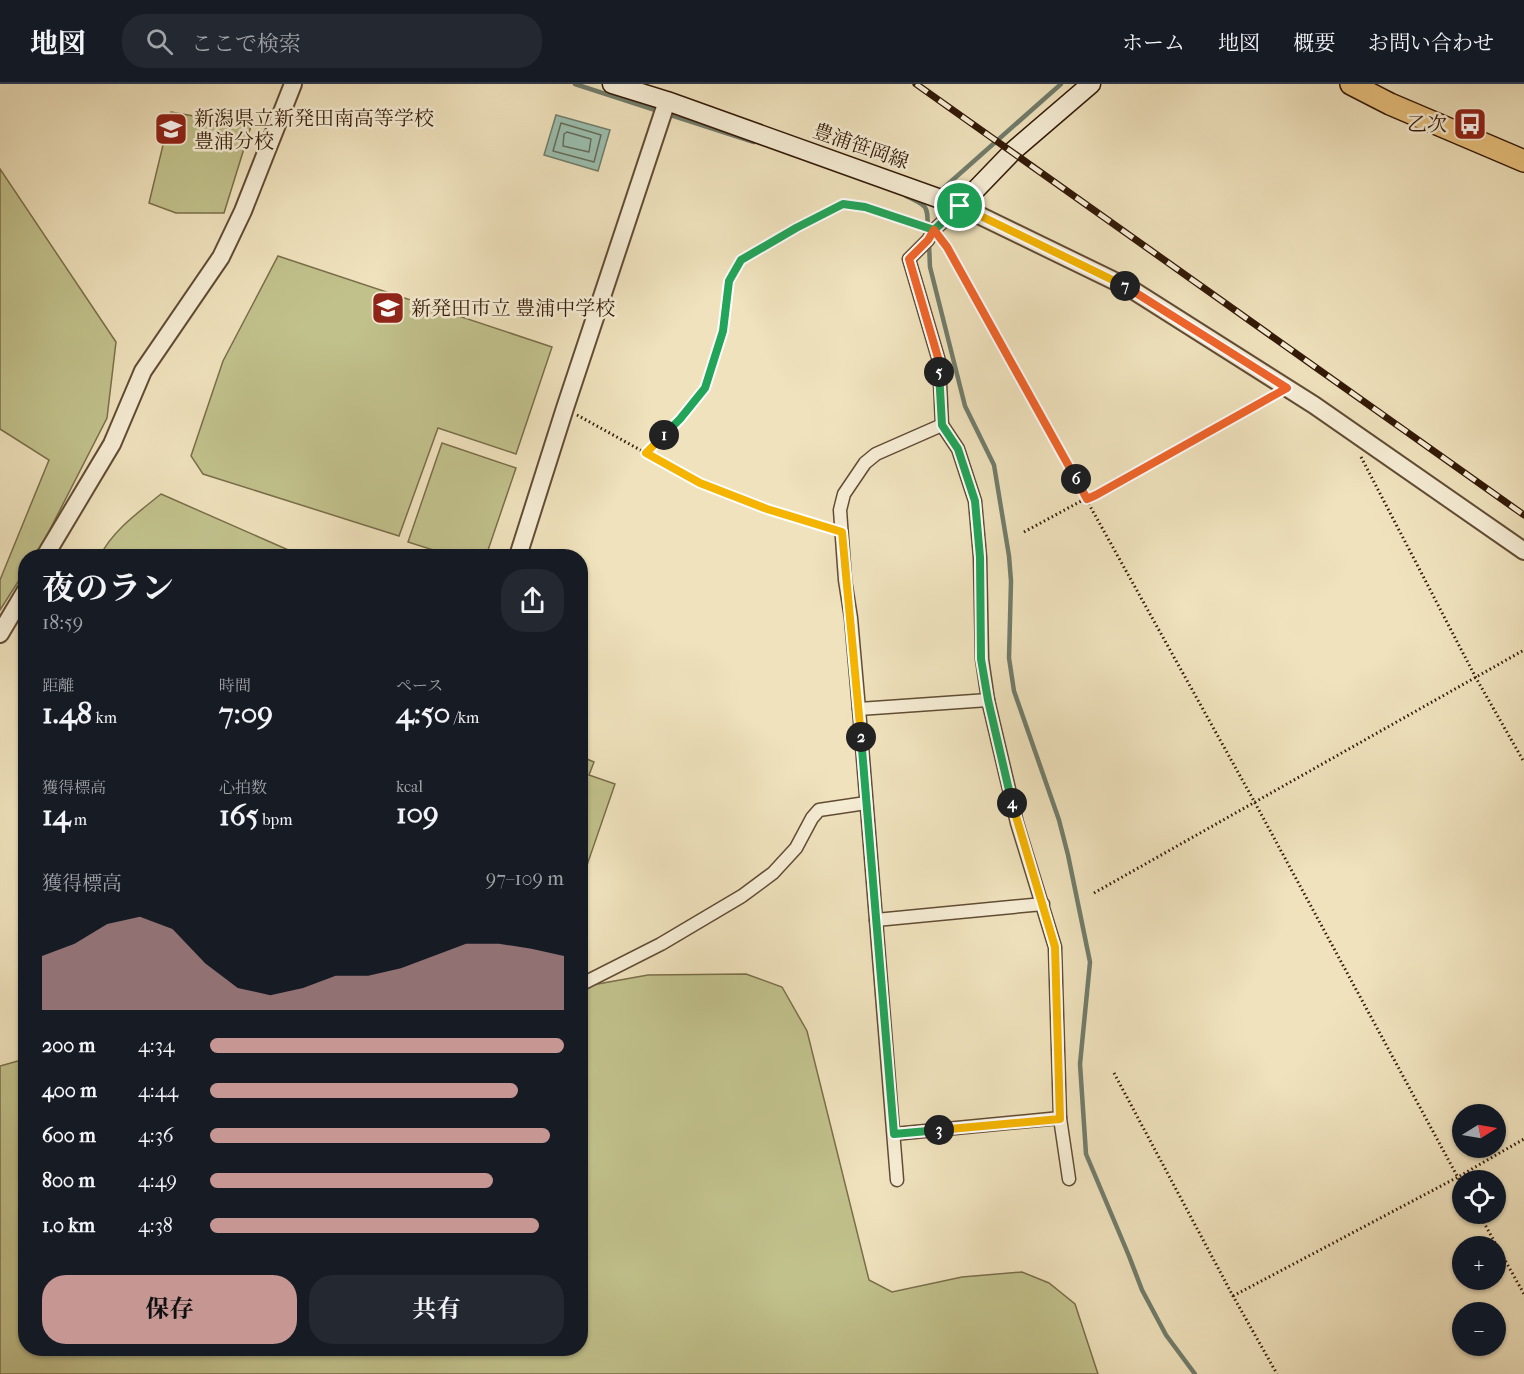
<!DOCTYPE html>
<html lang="ja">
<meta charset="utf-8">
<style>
:root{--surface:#171b24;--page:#242831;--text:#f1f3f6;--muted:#9ea1a6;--line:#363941;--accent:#c59692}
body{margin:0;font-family:"IM FELL French Canon","Noto Serif JP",serif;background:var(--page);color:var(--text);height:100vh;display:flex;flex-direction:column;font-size:22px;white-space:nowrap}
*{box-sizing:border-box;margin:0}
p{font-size:20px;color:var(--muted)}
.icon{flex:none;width:33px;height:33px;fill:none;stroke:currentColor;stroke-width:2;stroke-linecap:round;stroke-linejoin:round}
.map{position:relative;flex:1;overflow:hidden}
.drawer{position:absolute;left:18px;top:465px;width:570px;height:807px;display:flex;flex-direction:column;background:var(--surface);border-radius:24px;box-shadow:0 2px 4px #0004}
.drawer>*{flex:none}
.needle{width:39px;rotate:79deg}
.tools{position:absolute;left:1452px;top:1020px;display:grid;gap:12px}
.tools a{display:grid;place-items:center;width:54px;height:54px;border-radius:50%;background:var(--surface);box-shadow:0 2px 4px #0004;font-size:30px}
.pin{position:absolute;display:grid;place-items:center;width:51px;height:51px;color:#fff;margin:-26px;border:3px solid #fff;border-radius:50%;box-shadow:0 2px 6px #0007}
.km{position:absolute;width:30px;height:30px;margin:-15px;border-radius:50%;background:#222;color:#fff;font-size:16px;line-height:30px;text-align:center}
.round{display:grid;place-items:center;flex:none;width:63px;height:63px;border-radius:24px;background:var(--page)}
.head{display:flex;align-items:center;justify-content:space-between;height:102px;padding:0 24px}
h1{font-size:33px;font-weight:700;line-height:45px}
.stats{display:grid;grid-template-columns:repeat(3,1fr);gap:9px;height:102px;padding:6px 24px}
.stats div{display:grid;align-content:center}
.stats b{font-size:30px;font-weight:700}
.stats small{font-size:16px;font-weight:400}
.stats p{font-size:16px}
.chart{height:168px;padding:12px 24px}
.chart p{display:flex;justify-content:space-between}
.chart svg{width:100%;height:108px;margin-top:6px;fill:var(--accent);opacity:.7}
.button{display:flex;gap:12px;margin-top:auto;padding:12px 24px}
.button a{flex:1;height:69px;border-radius:24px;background:var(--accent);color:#111;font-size:24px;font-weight:700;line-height:69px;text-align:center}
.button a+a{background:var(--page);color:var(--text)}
ul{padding:0 24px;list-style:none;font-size:20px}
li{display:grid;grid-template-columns:96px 72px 1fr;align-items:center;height:45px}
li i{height:15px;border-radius:8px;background:var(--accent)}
header{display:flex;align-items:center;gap:36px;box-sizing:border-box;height:84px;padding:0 30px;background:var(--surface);border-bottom:2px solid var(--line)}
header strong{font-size:28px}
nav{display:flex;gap:33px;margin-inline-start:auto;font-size:21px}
.search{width:420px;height:54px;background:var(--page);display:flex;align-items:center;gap:15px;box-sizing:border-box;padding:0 21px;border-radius:24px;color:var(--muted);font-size:22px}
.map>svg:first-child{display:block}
</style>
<header>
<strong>地図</strong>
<div class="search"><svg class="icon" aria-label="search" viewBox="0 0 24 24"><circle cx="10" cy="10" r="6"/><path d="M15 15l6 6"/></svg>ここで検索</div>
<nav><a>ホーム</a><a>地図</a><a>概要</a><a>お問い合わせ</a></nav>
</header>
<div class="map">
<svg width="1524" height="1290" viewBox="0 0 1524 1290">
<rect width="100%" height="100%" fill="#efe2bd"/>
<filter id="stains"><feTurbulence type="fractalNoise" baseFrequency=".00333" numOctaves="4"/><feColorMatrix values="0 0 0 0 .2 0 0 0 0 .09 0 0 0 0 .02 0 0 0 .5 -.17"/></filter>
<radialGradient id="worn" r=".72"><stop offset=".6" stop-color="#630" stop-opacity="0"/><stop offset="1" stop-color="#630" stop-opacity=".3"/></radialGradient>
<g fill="#c1c18c" stroke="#7a6e4a" stroke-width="1.5">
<path d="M171,28L251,42L224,129H176L149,119Z"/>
<path d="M0,85L116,258L107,334L40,465L35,472H26L25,487L0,526V496L49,376L0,345Z"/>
<path d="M278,172L552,263L516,370L438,344L399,452L203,390L191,372L223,277Z"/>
<path d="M442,359L516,384L486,472H452L408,458Z"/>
<path d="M161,410L302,472H100C113,446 139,428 161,410Z"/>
<path d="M582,673L594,678L589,691L615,700L585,787L580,786Z"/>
<path d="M746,890L782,903L807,947L869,1196L892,1208L962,1193L1022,1188L1049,1199L1075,1220L1098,1290H0V982L25,975L26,1264H580L581,903L648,891Z"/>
</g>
<path fill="#9abeae" stroke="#717c6b" stroke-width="1.5" d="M556,31L610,46L598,87L544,71Z"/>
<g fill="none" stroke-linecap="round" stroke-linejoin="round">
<g stroke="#666c5a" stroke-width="1.5">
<path d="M561,39L601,51L594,78L553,67Z"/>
<path d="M567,48L591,55L589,68L563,62L564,50Z"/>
</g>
<g stroke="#717c6b" stroke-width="4.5">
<path d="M575,0L754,58"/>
<path d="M938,109L1061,0"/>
<path d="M906,112C930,123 927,122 928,148"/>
<path d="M929,160L930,183L965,322L994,381L1009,472L1011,497L1009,574L1014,607L1059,736L1068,771L1090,878L1080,980L1086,1070L1129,1172L1142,1206L1166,1251L1195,1290"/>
</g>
<g stroke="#624c34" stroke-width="15">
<g id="minor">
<path d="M960,122L934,146L928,156L909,175L939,277L942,341L958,365L975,417L980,473L982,575L988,616L1017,739L1055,863L1060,1034L1069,1095"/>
<path d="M859,625L988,616"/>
<path d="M876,836L1043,820"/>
<path d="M580,901L661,860L742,812L773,789L796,764L812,734L819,726L866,719"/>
<path d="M894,1050L1060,1034"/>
<path d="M897,1096L859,625L851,534L845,496L840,426L844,410L865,379L876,370L942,341"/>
</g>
</g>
<g stroke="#624c34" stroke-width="20">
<g id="tertiary">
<path d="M960,122L1131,205L1314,321L1524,467"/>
<path d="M45,472L112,360L143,287L221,173L243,127L293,0"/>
<path d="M518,472L565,324L667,17"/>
<path d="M0,550L26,506"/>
</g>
</g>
<g stroke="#331a07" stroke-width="21">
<path id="secondary" d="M612,0L667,17L960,122L1013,67L1091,0"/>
</g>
<g stroke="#331a07" stroke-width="24">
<path id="trunk" d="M1351,0L1390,20L1524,77"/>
</g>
<g stroke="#331a07" stroke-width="3" stroke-dasharray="1.5 3" stroke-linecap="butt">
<path d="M942,156L1254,717L1462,1101"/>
<path d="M577,331L700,399L767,425L830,444"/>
<path d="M646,369L679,335L705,304L724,247L729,197L741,176L796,144L843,120L865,123L923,142"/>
<path d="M1361,373L1476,594L1524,678"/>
<path d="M1024,448L1273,313"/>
<path d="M1094,809L1524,566"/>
<path d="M1114,989L1233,1212L1277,1290"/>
<path d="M1479,1130L1524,1210"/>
<path d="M1233,1212L1458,1093L1524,1055"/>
</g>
<use href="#minor" stroke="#f5ecd4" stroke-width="12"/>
<use href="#tertiary" stroke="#f5ecd4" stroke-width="16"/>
<use href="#secondary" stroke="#f5ecd4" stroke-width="18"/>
<use href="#trunk" stroke="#e8c17e" stroke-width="21"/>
<g stroke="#331a07" stroke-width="7">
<path id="rail" d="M916,0L1524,431"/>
</g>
<use href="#rail" stroke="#f5ecd4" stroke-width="4.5" stroke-dasharray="14" stroke-linecap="butt"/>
</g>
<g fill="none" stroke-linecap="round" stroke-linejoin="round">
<g stroke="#fff" stroke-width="12">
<path id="split-1" d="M664,351L680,335L705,304L723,247L729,197L741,176L796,144L843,120L865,123L934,146L960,122"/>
</g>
<g stroke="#fff" stroke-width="12">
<path id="split-2" d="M664,351L646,369L700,399L767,425L842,448L861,653"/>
</g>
<g stroke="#fff" stroke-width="12">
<path id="split-3" d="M861,653L894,1050L939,1046"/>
</g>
<g stroke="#fff" stroke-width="12">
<path id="split-4" d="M939,1046L1060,1035L1055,863L1012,719"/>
</g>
<g stroke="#fff" stroke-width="12">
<path id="split-5" d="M939,288L942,341L958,365L975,417L980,473L981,575L988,616L1012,719"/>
</g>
<g stroke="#fff" stroke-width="12">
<path id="split-6" d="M939,288V277L909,175L928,156L934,146L947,163L1076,395"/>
</g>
<g stroke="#fff" stroke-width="12">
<path id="split-7" d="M1076,395L1087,415L1096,411L1287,304L1125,202"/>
</g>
<g stroke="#fff" stroke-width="12">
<path id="split-8" d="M960,122L1125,202"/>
</g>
<use href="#split-1" stroke="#22a559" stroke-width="8"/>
<use href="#split-2" stroke="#f5b400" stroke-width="8"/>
<use href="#split-3" stroke="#22a559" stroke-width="8"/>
<use href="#split-4" stroke="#f5b400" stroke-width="8"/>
<use href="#split-5" stroke="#22a559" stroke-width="8"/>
<use href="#split-6" stroke="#f0652b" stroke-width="8"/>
<use href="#split-7" stroke="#f0652b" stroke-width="8"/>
<use href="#split-8" stroke="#f5b400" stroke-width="8"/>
</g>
<defs>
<g id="bus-square" transform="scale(1.725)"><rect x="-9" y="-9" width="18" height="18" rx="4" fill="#8f2418" stroke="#f5ecd4"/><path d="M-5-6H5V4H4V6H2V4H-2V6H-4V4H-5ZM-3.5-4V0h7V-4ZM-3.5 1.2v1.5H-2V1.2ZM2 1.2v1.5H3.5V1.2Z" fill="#fff"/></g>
<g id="school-square" transform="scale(1.725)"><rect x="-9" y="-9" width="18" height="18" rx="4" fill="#8f2418" stroke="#f5ecd4"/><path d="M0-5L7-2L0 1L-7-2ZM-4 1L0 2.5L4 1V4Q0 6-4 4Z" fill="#fff"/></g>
</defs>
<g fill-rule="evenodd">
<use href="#bus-square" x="1470" y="40"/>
<use href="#school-square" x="171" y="45"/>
<use href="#school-square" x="388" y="224"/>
</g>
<g text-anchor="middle" stroke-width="5" stroke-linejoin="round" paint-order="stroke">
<g font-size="20" fill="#331a07" stroke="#f5ecd4" text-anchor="start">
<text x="194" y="41">新潟県立新発田南高等学校<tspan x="194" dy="23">豊浦分校</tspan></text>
<text x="1447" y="47" text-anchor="end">乙次</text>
<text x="411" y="231">新発田市立 豊浦中学校</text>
</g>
<g font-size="20" fill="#331a07" stroke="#f5ecd4">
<text transform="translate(861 62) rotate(19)" y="7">豊浦笹岡線</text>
</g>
</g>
<rect width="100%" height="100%" filter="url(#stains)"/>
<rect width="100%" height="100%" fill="url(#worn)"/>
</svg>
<div class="tools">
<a><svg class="needle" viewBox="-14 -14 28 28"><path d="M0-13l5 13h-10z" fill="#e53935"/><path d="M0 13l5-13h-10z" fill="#9ea1a6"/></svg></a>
<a><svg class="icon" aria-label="locate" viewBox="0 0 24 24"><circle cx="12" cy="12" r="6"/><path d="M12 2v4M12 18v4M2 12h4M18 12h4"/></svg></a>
<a>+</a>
<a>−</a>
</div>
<div class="pin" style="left:960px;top:122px;background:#1e9e55"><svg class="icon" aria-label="arrive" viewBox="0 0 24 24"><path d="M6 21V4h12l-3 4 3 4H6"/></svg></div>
<b class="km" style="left:664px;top:351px">1</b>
<b class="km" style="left:861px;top:653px">2</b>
<b class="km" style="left:939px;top:1046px">3</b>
<b class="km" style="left:1012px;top:719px">4</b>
<b class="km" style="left:939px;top:288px">5</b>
<b class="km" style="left:1076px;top:395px">6</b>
<b class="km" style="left:1125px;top:202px">7</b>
<section class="drawer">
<div class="head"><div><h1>夜のラン</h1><p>18:59</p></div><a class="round"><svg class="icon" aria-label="share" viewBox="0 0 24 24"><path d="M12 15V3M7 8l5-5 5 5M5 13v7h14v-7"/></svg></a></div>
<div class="stats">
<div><p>距離</p><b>1.48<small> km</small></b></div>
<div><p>時間</p><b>7:09</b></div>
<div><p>ペース</p><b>4:50<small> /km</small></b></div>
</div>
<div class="stats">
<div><p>獲得標高</p><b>14<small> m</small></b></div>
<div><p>心拍数</p><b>165<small> bpm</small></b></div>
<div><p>kcal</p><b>109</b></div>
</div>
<div class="chart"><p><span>獲得標高</span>97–109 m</p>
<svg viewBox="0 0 160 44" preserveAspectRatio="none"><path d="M0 44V22L10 17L20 9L30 6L40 11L50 25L60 35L70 38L80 35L90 30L100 30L110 27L120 22L130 17L140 17L150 19L160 22V44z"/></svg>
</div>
<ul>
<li><b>200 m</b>4:34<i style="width:100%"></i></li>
<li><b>400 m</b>4:44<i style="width:87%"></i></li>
<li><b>600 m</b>4:36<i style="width:96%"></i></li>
<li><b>800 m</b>4:49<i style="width:80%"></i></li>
<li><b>1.0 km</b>4:38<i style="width:93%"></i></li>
</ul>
<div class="button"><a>保存</a><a>共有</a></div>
</section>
</div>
